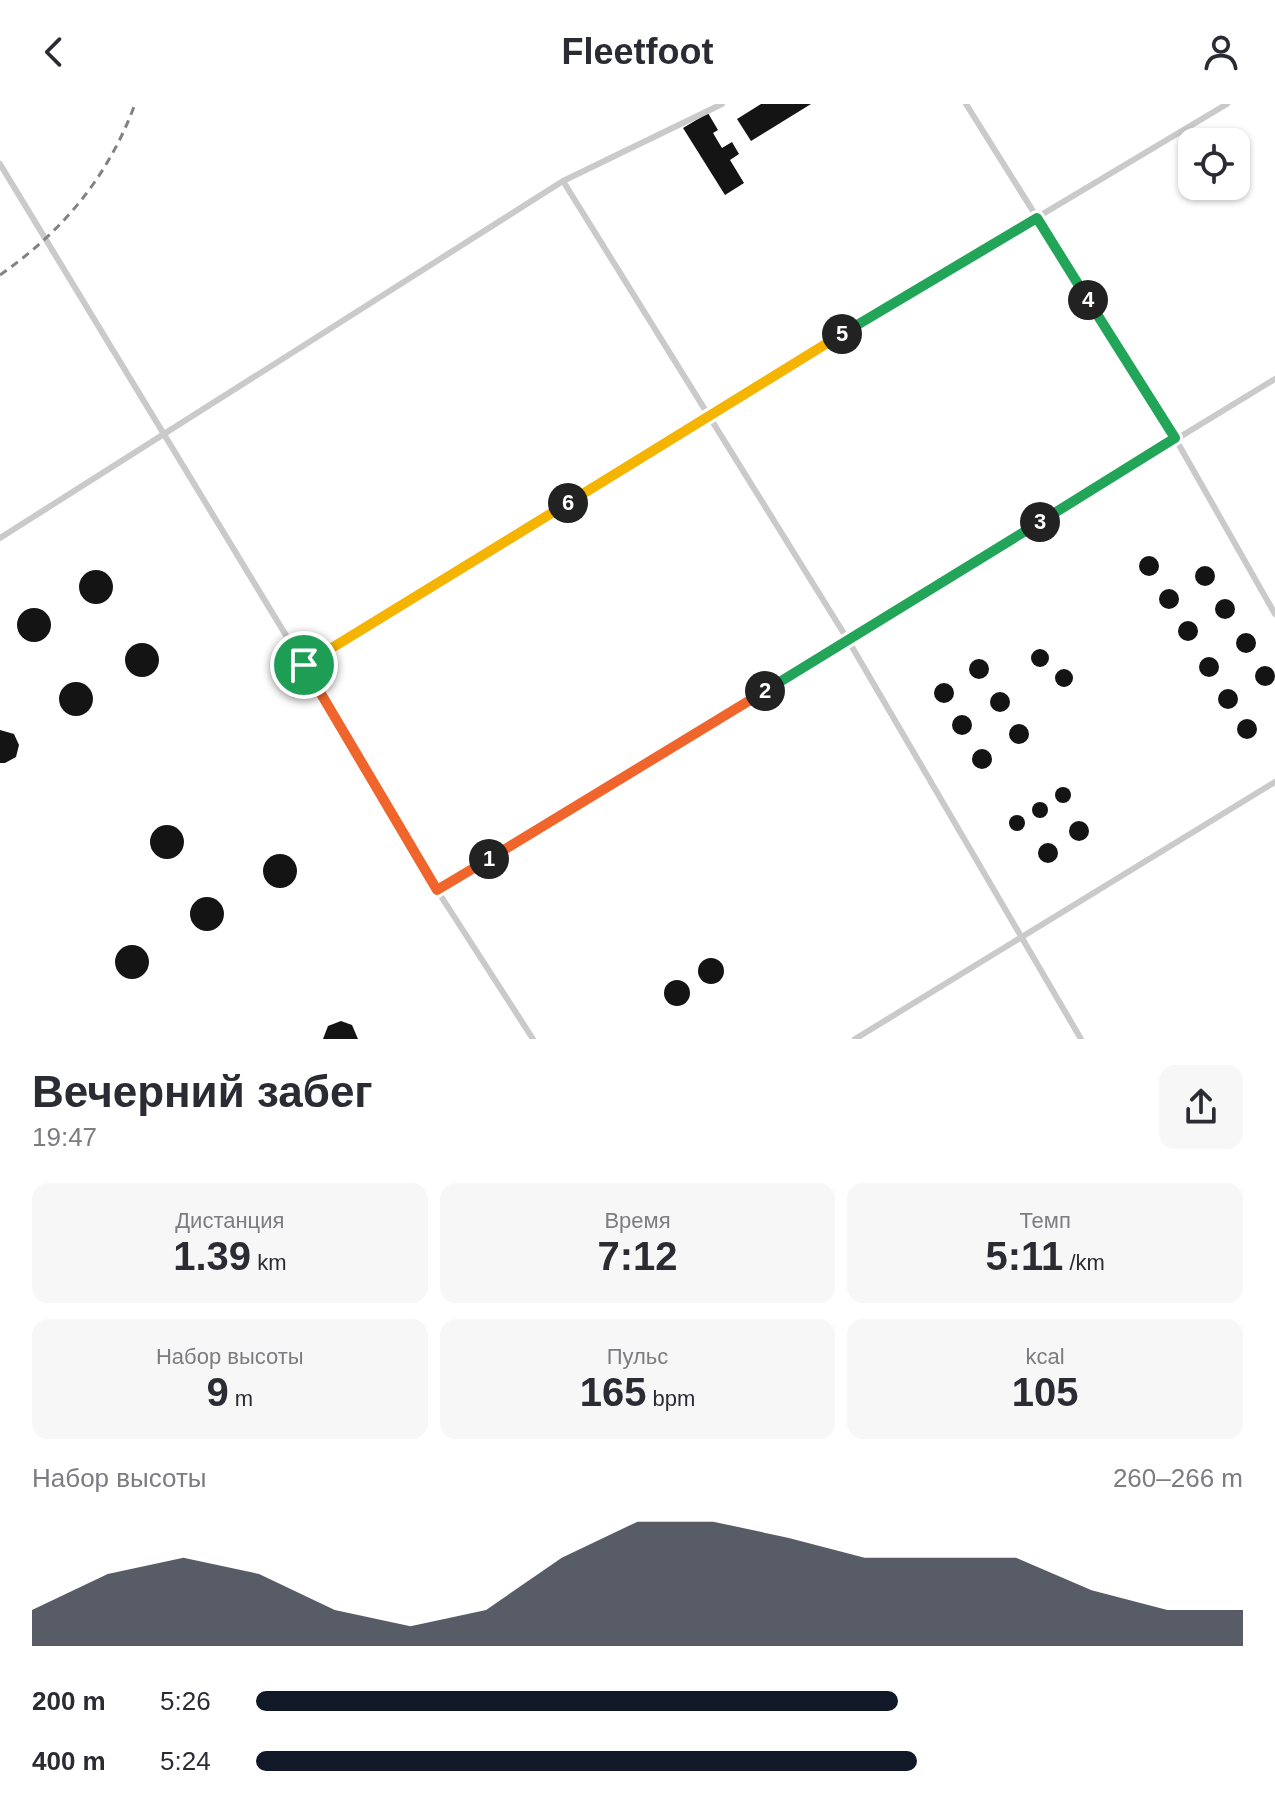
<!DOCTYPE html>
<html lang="ru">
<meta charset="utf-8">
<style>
:root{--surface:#fff;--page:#f7f7f7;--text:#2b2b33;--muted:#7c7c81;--accent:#111827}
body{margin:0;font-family:Helvetica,sans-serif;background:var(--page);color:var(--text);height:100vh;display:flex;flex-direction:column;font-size:30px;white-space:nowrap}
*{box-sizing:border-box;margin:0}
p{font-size:26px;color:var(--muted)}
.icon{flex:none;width:44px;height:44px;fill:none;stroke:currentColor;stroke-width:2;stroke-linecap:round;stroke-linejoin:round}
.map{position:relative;height:935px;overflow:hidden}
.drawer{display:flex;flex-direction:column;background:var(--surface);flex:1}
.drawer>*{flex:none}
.fabs{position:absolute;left:1178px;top:24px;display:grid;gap:16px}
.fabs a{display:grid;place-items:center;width:72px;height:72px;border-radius:16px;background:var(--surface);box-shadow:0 2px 6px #0004;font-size:40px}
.pin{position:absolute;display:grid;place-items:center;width:68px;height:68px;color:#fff;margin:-34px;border:4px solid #fff;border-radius:50%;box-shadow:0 2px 8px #0007}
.km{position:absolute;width:40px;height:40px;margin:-20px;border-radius:50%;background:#222;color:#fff;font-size:22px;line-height:40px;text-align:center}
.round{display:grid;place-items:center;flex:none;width:84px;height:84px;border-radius:16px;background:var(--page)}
.summary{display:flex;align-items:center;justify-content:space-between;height:136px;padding:0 32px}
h1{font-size:44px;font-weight:600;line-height:60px}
.stats{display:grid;grid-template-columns:repeat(3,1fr);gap:12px;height:136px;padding:8px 32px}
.stats div{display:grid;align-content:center;border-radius:16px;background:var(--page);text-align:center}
.stats b{font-size:40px;font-weight:600}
.stats small{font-size:22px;font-weight:400}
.stats p{font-size:22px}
.chart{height:224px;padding:16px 32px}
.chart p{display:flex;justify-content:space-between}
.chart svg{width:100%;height:144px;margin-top:8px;fill:var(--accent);opacity:.7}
ul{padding:0 32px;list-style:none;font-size:26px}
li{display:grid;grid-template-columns:128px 96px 1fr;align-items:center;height:60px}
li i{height:20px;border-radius:10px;background:var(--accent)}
header{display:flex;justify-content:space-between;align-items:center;height:104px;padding:0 32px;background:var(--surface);font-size:36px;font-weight:600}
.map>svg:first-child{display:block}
</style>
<header><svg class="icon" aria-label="back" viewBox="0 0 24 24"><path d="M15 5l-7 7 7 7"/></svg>Fleetfoot<svg class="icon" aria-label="person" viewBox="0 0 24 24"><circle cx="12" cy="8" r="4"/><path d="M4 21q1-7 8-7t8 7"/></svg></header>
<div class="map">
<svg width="1275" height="935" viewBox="0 0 1275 935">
<rect width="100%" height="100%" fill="#fff"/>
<g fill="#141414">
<path d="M761,0H811L751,37L737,15Z"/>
<path d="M708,9L718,26L713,29L722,44L732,38L739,50L730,56L744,79L725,91L683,24Z"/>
<circle cx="1149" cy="462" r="10"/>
<circle cx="1205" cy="472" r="10"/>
<circle cx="96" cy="483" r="17"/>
<circle cx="1169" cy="495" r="10"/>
<circle cx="1225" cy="505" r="10"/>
<circle cx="34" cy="521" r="17"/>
<circle cx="1188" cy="527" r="10"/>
<circle cx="1246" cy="539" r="10"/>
<circle cx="142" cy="556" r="17"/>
<circle cx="1040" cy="554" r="9"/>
<circle cx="1209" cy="563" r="10"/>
<circle cx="979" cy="565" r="10"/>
<circle cx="1265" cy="572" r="10"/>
<circle cx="1064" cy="574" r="9"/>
<circle cx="76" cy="595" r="17"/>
<circle cx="944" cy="589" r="10"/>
<circle cx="1228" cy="595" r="10"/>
<circle cx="1000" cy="598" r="10"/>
<circle cx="962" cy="621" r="10"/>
<circle cx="1247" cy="625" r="10"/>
<circle cx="1019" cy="630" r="10"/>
<path d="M0,626L14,630L19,641L16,653L5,659H0Z"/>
<circle cx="982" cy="655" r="10"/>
<circle cx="1063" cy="691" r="8"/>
<circle cx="1040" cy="706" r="8"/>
<circle cx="1017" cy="719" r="8"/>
<circle cx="1079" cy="727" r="10"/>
<circle cx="167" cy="738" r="17"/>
<circle cx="1048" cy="749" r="10"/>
<circle cx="280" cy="767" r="17"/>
<circle cx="207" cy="810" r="17"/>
<circle cx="132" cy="858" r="17"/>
<circle cx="711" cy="867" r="13"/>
<circle cx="677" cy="889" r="13"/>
<path d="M341,917L352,921L358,935H323L328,922Z"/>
</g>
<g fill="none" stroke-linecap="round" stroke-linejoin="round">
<g stroke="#cacaca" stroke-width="6">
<path d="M966,0L1175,334L1275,510"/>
<path d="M0,60L304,561L892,200L1227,0"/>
<path d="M563,77L848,536L1081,935"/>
<path d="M0,434L563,77L722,0"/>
<path d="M304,561L437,786L533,935"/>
<path d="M437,786L1275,275"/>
<path d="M855,935L1275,678"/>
</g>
<path stroke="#828282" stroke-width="3" stroke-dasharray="8 6" stroke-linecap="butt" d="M0,171C63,127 108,73 135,0"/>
</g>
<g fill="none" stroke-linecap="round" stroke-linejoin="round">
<g stroke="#fff" stroke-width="16">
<path id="split-1" d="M304,561L437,786L489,755"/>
</g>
<g stroke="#fff" stroke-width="16">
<path id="split-2" d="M489,755L765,587"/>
</g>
<g stroke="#fff" stroke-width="16">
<path id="split-3" d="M765,587L1040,418"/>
</g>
<g stroke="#fff" stroke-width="16">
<path id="split-4" d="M1040,418L1175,334L1088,196"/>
</g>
<g stroke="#fff" stroke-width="16">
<path id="split-5" d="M842,230L1037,114L1088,196"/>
</g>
<g stroke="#fff" stroke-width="16">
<path id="split-6" d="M568,399L842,230"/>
</g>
<g stroke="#fff" stroke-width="16">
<path id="split-7" d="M304,561L568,399"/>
</g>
<use href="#split-1" stroke="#f0652b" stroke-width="10"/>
<use href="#split-2" stroke="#f0652b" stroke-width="10"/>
<use href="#split-3" stroke="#22a559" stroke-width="10"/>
<use href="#split-4" stroke="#22a559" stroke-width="10"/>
<use href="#split-5" stroke="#22a559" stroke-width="10"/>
<use href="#split-6" stroke="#f5b400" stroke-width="10"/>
<use href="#split-7" stroke="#f5b400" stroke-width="10"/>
</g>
</svg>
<div class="fabs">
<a><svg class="icon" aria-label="locate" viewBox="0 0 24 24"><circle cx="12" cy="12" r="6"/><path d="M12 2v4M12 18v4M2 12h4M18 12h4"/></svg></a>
</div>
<div class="pin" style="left:304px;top:561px;background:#1e9e55"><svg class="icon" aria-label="arrive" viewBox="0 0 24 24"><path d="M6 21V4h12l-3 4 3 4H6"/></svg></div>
<b class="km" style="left:489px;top:755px">1</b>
<b class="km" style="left:765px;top:587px">2</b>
<b class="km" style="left:1040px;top:418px">3</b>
<b class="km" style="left:1088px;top:196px">4</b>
<b class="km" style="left:842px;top:230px">5</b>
<b class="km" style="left:568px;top:399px">6</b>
</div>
<section class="drawer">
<div class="summary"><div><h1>Вечерний забег</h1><p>19:47</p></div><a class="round"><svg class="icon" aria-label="share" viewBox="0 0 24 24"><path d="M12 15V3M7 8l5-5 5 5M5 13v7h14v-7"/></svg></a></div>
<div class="stats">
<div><p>Дистанция</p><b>1.39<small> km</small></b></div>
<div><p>Время</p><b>7:12</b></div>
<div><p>Темп</p><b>5:11<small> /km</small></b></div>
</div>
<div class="stats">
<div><p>Набор высоты</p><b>9<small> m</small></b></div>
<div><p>Пульс</p><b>165<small> bpm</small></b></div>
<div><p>kcal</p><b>105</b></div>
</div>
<div class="chart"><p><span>Набор высоты</span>260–266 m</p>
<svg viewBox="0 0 160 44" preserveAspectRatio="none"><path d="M0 44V33L10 22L20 17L30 22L40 33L50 38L60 33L70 17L80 6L90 6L100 11L110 17L120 17L130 17L140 27L150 33L160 33V44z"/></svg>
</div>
<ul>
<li><b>200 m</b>5:26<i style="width:65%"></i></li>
<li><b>400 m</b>5:24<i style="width:67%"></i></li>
</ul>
</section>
